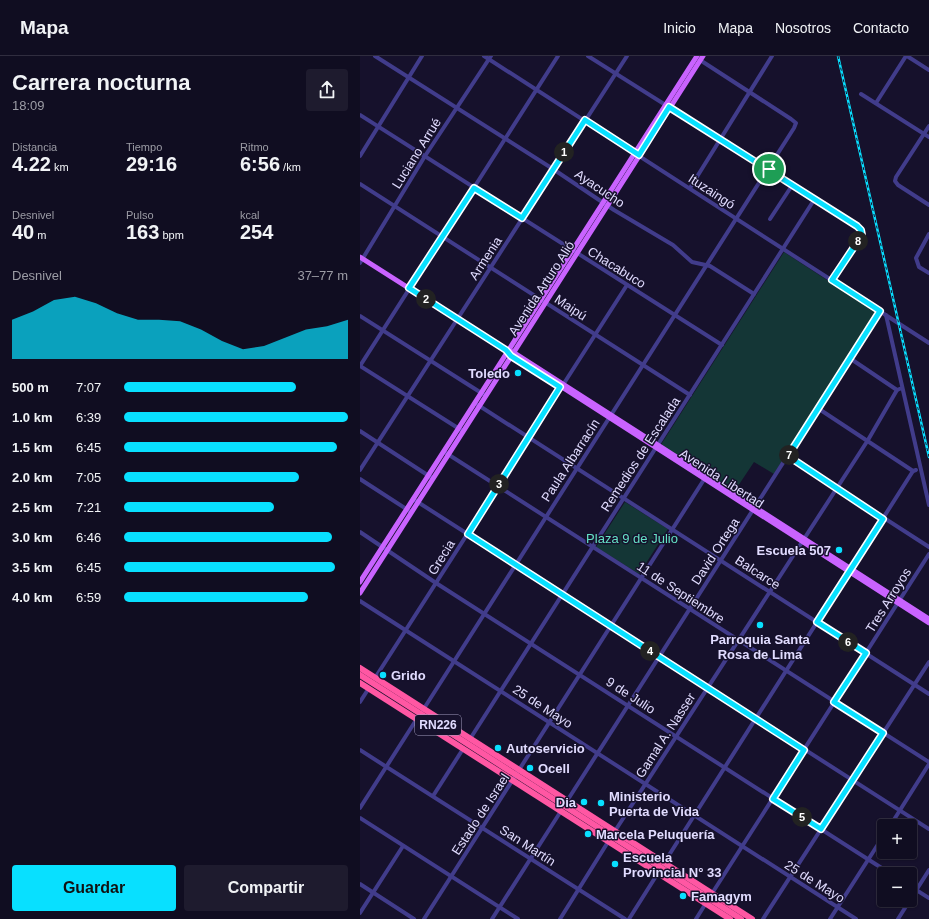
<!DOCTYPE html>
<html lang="es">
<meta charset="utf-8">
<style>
:root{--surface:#100d21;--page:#1e1b2e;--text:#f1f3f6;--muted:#9c9ca5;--line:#302d3f;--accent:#08e0ff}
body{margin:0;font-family:Arial,sans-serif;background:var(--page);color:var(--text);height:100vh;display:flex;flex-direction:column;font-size:15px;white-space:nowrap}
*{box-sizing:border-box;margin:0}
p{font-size:13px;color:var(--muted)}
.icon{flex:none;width:22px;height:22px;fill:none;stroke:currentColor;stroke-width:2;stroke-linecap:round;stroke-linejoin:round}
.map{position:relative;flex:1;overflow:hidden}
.sheet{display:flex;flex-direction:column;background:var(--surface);width:360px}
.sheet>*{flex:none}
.controls{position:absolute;left:517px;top:763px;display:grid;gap:8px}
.controls a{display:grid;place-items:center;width:40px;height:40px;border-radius:4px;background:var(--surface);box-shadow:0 1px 3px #0004,0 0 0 1px var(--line);font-size:20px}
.pin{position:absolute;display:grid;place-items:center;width:34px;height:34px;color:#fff;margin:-17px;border:2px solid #fff;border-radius:50%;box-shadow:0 1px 4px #0007}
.km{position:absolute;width:20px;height:20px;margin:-10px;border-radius:50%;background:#222;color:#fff;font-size:11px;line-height:20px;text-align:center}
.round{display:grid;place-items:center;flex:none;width:42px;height:42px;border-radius:4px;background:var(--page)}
.headline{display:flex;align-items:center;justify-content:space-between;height:68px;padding:0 12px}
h1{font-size:22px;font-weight:700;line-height:30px}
.figures{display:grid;grid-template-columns:repeat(3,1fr);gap:6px;height:68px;padding:4px 12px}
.figures div{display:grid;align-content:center}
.figures b{font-size:20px;font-weight:700}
.figures small{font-size:11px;font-weight:400}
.figures p{font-size:11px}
.chart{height:112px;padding:8px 12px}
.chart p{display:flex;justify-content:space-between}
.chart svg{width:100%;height:72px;margin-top:4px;fill:var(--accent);opacity:.7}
.button{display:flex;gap:8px;margin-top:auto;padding:8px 12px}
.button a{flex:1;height:46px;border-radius:4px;background:var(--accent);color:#111;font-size:16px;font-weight:700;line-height:46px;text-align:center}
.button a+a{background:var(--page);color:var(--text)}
ul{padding:0 12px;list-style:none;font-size:13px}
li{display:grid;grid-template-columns:64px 48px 1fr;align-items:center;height:30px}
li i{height:10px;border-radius:5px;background:var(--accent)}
header{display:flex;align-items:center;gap:24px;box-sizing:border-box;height:56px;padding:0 20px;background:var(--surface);border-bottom:1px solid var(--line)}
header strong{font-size:19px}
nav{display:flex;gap:22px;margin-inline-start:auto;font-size:14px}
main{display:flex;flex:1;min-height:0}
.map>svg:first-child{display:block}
</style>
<header>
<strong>Mapa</strong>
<nav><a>Inicio</a><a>Mapa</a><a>Nosotros</a><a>Contacto</a></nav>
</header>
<main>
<section class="sheet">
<div class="headline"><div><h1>Carrera nocturna</h1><p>18:09</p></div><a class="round"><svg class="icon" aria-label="share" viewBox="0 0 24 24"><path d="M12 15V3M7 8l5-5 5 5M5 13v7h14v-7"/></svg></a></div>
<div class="figures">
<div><p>Distancia</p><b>4.22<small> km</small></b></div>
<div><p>Tiempo</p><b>29:16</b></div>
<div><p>Ritmo</p><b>6:56<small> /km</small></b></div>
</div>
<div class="figures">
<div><p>Desnivel</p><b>40<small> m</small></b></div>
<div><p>Pulso</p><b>163<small> bpm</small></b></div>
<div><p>kcal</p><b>254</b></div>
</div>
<div class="chart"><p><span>Desnivel</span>37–77 m</p>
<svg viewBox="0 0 160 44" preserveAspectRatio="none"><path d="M0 44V20L10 15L20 8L30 6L40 10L50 16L60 20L70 20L80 21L90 26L100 33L110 38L120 36L130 31L140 26L150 24L160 20V44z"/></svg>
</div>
<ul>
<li><b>500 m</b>7:07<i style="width:77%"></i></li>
<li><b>1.0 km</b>6:39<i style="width:100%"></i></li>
<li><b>1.5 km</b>6:45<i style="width:95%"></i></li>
<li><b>2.0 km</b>7:05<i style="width:78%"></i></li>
<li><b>2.5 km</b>7:21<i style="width:67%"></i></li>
<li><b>3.0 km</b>6:46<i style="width:93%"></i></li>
<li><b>3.5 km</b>6:45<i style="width:94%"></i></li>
<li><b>4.0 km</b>6:59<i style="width:82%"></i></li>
</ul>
<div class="button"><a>Guardar</a><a>Compartir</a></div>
</section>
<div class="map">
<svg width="569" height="863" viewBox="0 0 569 863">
<rect width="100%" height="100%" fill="#16112c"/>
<g fill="#143636">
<path d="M424,196L516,256L414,418L394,406L374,436L302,389V387Z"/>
<path d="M265,446L308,473L279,518L236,491Z"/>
</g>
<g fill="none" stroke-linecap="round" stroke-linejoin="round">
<g stroke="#413c8b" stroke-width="4">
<path d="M15,0L193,113L254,154L313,189L332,206L350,210L394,238"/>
<path d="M124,0L569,287"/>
<path d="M228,0L497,170L501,174L502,179L472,224"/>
<path d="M547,0L569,14"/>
<path d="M501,38L569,81"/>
<path d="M516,47L546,0"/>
<path d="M0,59L362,289"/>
<path d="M569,70L536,121L535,125L538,129L569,149"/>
<path d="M0,100L62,0"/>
<path d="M0,128L330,339"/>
<path d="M330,132L412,0"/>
<path d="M410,163L433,128"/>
<path d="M569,178L556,202L559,211L569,217"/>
<path d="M0,207L65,100L131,0"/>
<path d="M526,259L569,449"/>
<path d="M0,260L123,338"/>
<path d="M491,303L537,334"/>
<path d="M0,310L198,0"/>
<path d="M0,310L101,374"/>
<path d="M118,349L569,638"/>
<path d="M459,353L553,415L556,414"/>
<path d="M0,375L72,422"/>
<path d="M86,397L569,706"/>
<path d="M428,400L569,491"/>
<path d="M0,414L267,0"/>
<path d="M0,423L51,456"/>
<path d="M53,443L569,773"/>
<path d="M0,476L76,527L531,818"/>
<path d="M0,545L496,863"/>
<path d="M15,622L267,229"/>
<path d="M0,646L9,632"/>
<path d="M63,654L434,72L436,67L431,63L340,4"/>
<path d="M110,683L454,144"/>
<path d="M0,694L265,863"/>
<path d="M73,740L103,693"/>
<path d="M207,745L520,255"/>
<path d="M0,752L58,661"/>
<path d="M0,762L158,863"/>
<path d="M530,770L569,708"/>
<path d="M255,775L508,384L537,334L542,332"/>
<path d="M304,807L553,415"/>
<path d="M0,828L54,863"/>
<path d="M550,830L569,842"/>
<path d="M351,839L569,498"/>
<path d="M550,844L569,814"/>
<path d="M0,857L43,790"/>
<path d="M64,863L345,422"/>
<path d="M132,863L201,755"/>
<path d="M200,863L248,786"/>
<path d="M269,863L298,817"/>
<path d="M336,863L346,847"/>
<path d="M403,863L569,606"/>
<path d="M470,863L524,779"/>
<path d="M538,863L550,844"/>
</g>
<g stroke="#c963ff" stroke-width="5">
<path d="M0,201L146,294L153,296L569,563"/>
<path d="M149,297L569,567"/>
<path d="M0,526L337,0"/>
<path d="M0,537L343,0"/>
</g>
<g stroke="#ff57a3" stroke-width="6">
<path d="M0,612L392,863"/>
<path d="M0,619L381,863"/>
<path d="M0,627L370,863"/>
</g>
<g stroke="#08e0ff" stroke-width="2.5">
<path id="rail" d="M478,0L569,401"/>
</g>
<use href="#rail" stroke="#16112c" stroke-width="1" stroke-dasharray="3" stroke-linecap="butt"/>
</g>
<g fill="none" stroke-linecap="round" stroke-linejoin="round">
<g stroke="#fff" stroke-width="8">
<path id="route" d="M309,51L497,170L501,174L502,179L472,224L520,255L428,400L523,463L457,566L506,597L474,646L523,677L461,773L413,743L444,694L108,478L200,331L151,300L146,294L49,232L114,132L162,162L225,64L279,99Z"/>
</g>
<use href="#route" stroke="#08e0ff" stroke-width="5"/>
</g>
<g fill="#08e0ff" stroke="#16112c" stroke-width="1.5">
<circle cx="158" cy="317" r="4"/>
<circle cx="479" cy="494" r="4"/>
<circle cx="400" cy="569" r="4"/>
<circle cx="23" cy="619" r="4"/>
<circle cx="138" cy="692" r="4"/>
<circle cx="170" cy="712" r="4"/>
<circle cx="224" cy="746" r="4"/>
<circle cx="241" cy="747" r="4"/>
<circle cx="228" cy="778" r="4"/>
<circle cx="255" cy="808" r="4"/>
<circle cx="323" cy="840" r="4"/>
</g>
<g text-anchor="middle" stroke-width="3" stroke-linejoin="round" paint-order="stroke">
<rect fill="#16112c" stroke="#a49fc0" stroke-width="1" x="55" y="659" width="46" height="20" rx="3"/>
<g font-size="12" font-weight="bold" fill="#e1dcff">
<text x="78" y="673">RN226</text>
</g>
<g font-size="13" fill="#e1dcff" stroke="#16112c">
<text transform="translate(56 97) rotate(-58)" y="5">Luciano Arrué</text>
<text transform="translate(240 132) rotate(34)" y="5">Ayacucho</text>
<text transform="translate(352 135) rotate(33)" y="5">Ituzaingó</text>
<text transform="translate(125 202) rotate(-57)" y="5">Armenia</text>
<text transform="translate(257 211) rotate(32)" y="5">Chacabuco</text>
<text transform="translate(181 232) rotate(-57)" y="5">Avenida Arturo Alió</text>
<text transform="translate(211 251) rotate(33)" y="5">Maipú</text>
<text transform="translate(280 398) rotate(-57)" y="5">Remedios de Escalada</text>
<text transform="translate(210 404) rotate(-57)" y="5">Paula Albarracín</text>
<text transform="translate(362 422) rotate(33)" y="5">Avenida Libertad</text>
<text transform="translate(355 495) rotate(-57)" y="5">David Ortega</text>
<text transform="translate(81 501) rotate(-58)" y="5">Grecia</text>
<text transform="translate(398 516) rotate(33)" y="5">Balcarce</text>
<text transform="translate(321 536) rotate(33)" y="5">11 de Septiembre</text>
<text transform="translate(528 544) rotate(-58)" y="5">Tres Arroyos</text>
<text transform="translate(271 639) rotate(33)" y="5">9 de Julio</text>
<text transform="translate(183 650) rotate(33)" y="5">25 de Mayo</text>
<text transform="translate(305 679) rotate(-57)" y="5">Gamal A. Nasser</text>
<text transform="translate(120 758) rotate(-57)" y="5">Estado de Israel</text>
<text transform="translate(168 789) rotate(33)" y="5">San Martín</text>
<text transform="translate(455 825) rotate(32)" y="5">25 de Mayo</text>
</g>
<g font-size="13" font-weight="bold" fill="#e1dcff" stroke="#16112c" text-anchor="start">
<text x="150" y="322" text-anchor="end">Toledo</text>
<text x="471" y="499" text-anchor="end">Escuela 507</text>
<text x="400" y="588" text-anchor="middle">Parroquia Santa<tspan x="400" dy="15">Rosa de Lima</tspan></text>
<text x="31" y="624">Grido</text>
<text x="146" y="697">Autoservicio</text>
<text x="178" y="717">Ocell</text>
<text x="249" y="745">Ministerio<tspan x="249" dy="15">Puerta de Vida</tspan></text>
<text x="216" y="751" text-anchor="end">Dia</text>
<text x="236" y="783">Marcela Peluquería</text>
<text x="263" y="806">Escuela<tspan x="263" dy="15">Provincial N° 33</tspan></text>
<text x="331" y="845">Famagym</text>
</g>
<g font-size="13" fill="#65e2c6" stroke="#16112c">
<text x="272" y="487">Plaza 9 de Julio</text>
</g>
</g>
</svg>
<div class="controls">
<a>+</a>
<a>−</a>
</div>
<div class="pin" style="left:409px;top:113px;background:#1e9e55"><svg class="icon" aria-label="arrive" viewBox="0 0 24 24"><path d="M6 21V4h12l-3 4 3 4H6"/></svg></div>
<b class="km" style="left:204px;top:96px">1</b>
<b class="km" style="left:66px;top:243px">2</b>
<b class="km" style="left:139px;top:428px">3</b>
<b class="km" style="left:290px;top:595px">4</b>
<b class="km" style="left:442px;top:761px">5</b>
<b class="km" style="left:488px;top:586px">6</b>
<b class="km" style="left:429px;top:399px">7</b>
<b class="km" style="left:498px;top:185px">8</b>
</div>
</main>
